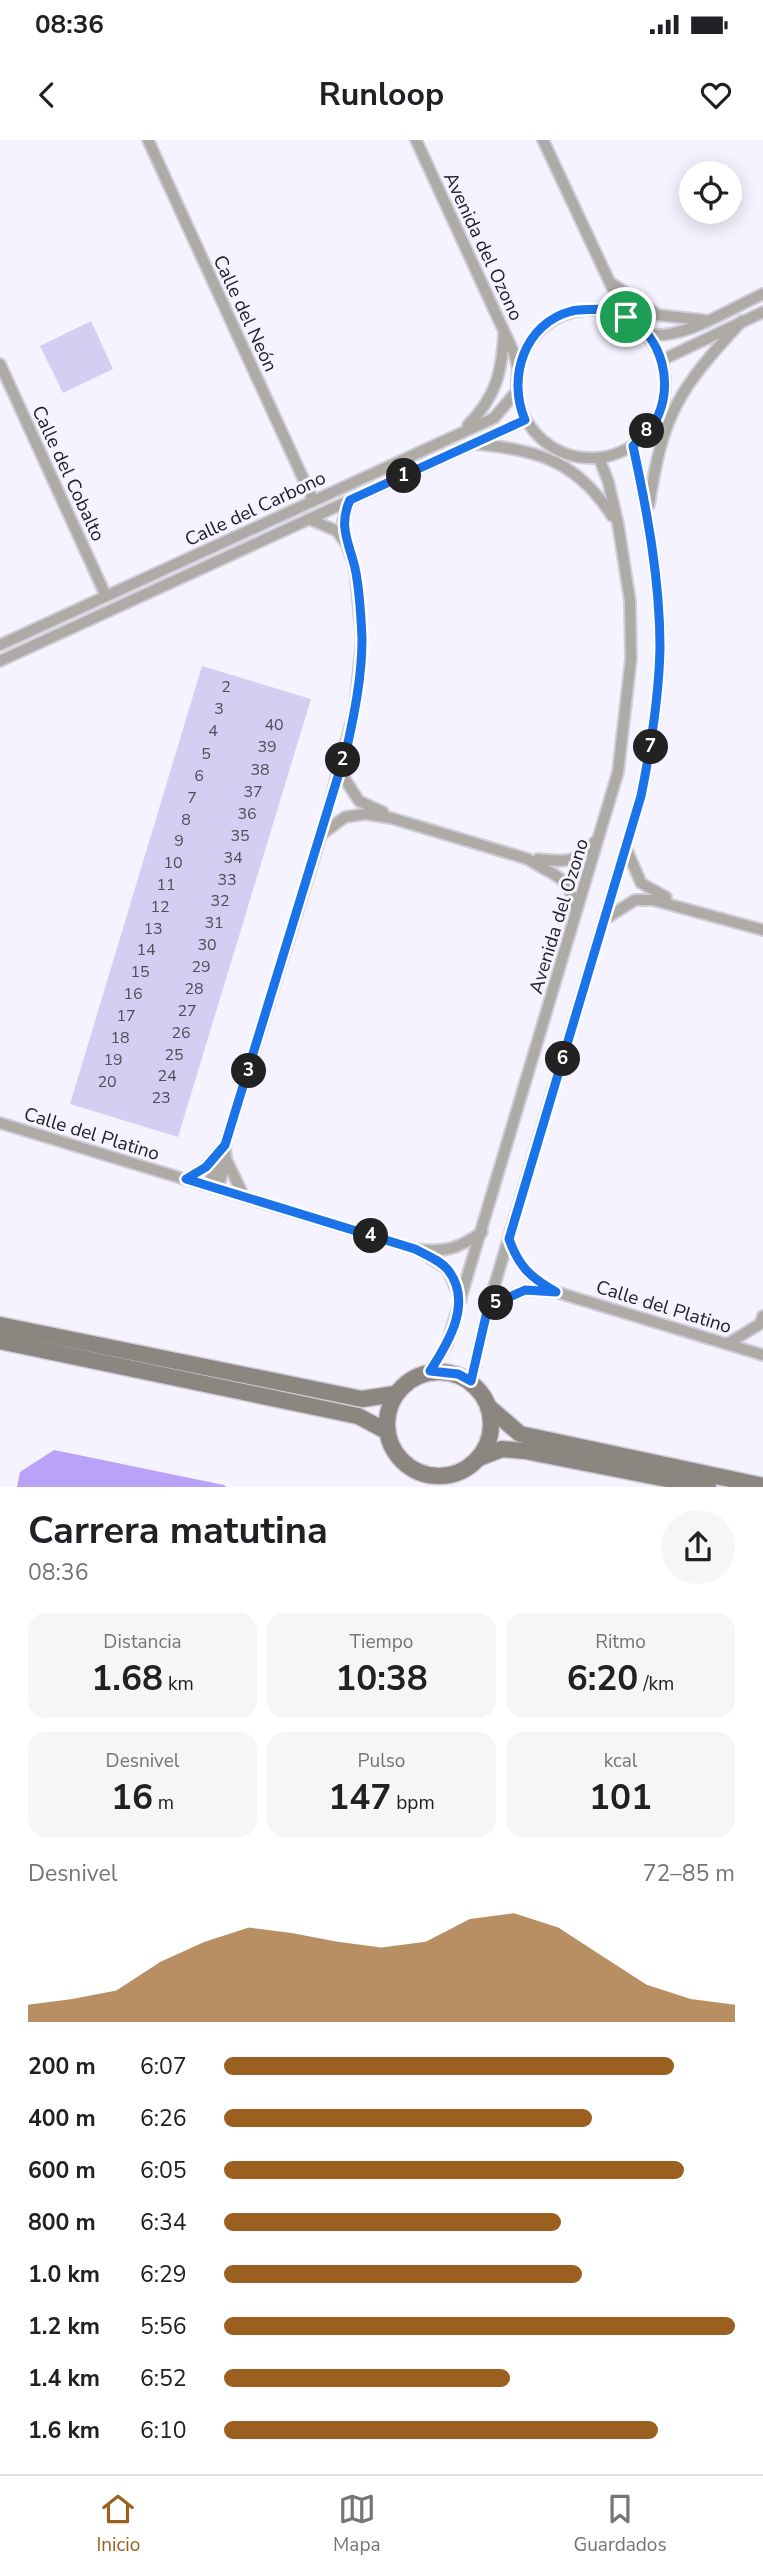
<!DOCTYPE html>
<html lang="es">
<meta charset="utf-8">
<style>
:root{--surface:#fff;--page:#f6f6f6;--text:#202124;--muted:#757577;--line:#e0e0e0;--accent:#9b6020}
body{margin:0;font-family:"Nunito Sans",sans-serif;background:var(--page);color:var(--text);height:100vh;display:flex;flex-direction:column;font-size:26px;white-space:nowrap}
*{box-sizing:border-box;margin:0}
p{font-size:23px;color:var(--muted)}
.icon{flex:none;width:38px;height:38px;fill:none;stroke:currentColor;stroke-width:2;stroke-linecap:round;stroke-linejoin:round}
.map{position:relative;height:1347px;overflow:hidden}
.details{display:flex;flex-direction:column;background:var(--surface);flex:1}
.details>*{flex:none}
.tools{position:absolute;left:679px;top:21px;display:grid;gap:14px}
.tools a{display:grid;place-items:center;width:63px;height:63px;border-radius:50%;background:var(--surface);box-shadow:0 4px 18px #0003;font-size:35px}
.pin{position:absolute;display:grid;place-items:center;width:60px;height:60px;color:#fff;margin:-30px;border:4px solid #fff;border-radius:50%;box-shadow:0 2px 7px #0007}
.km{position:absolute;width:35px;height:35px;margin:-18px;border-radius:50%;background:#222;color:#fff;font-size:19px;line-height:35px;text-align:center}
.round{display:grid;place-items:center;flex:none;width:74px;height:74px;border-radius:37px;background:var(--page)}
.head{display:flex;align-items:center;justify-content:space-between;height:119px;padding:0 28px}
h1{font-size:38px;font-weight:700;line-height:52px}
.figures{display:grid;grid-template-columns:repeat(3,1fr);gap:10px;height:119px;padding:7px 28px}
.figures div{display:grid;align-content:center;border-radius:18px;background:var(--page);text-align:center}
.figures b{font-size:35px;font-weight:700}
.figures small{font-size:19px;font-weight:400}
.figures p{font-size:19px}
.chart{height:196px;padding:14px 28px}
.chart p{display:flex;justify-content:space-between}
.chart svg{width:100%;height:126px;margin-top:7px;fill:var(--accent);opacity:.7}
ul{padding:0 28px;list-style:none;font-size:23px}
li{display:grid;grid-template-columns:112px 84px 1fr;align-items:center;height:52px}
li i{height:18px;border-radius:9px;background:var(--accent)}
.status{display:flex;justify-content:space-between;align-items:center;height:49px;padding:0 35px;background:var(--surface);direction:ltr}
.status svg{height:19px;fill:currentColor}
header{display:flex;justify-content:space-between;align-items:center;height:91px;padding:0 28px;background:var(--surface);font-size:32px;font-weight:700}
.dock{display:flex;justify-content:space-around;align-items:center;height:98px;border-top:2px solid var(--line);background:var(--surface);font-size:19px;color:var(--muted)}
.dock a{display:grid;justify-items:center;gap:4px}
.dock .on{color:var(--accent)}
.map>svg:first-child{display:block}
</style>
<div class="status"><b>08:36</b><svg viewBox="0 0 49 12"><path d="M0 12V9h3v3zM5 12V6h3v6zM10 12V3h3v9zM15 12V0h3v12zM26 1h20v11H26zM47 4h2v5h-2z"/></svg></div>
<header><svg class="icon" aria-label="back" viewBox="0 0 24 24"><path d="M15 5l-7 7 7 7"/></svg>Runloop<svg class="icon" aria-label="heart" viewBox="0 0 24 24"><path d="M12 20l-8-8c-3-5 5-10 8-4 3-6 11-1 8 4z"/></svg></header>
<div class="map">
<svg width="763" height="1347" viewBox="0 0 763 1347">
<rect width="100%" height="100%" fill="#f5f3ff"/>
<path fill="#bba2f9" d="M54,1310L224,1345L226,1347H17L20,1332Z"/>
<g fill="#d6cef2">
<path d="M91,181L113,229L63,253L40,206Z"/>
<path d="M202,526L311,559L178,997L70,964Z"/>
</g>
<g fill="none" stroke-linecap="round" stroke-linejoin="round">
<g stroke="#cfcdd8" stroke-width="14">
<g id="street">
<path d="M148,0L313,360"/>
<path d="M416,0L514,213L518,229"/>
<path d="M543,0L626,177"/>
<path d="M611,143L658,175L703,180"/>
<circle cx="591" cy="244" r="74"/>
<path d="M648,195C686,199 729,169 763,154"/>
<path d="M662,220L763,172"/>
<path d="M0,224L106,456"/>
<path d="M468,285C496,257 502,232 504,193"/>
<path d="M476,304C538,310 577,321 612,376"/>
<path d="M649,365C663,272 679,249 742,181"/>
<path d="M345,399L343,381L350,360"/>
<path d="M0,505L494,278L516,252"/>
<path d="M0,521L525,280"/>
<path d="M339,630L359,661L383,672"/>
<path d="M321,695L345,677L366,674L391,678L528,719C555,738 568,732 576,771"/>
<path d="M626,708L641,743L666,757"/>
<path d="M538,719C568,722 574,724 597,700"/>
<path d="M605,779L635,760H653L763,790"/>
<path d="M0,983L415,1109C444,1113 458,1109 482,1092"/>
<path d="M226,1019L244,1057"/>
<path d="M186,1039L206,1027L225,1005"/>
<path d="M209,1045L218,1017"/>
<path d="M218,1049L226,1019L225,1005L321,695L355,569L362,499L355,428L347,405L337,391L309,379"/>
<path d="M509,1099C518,1124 527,1135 550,1149"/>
<path d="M421,1112L447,1129L461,1159"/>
<path d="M488,1167L525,1150L556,1152L763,1215"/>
<path d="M727,1204L760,1184L763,1176"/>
<path d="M430,1231L447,1204L618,632L631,519L630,461L618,384L608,341L599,318"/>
<path d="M471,1241L488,1167L641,656C651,607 659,558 660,507C660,440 647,371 633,306"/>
</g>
</g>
<g stroke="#cfcdd8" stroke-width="19">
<g id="secondary">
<path d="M0,1185L362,1259L395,1254"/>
<path d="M0,1201L358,1276L386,1291"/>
<circle cx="439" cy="1284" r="52"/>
<path d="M490,1268L520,1294L763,1346"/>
<path d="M479,1318L502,1309L525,1311L708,1347"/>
</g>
</g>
<use href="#street" stroke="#aeaaa6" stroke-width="10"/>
<use href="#secondary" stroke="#8c8680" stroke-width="16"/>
</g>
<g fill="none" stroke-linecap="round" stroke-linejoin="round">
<g stroke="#fff" stroke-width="14">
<path id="route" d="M600,169C608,172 618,173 626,177C663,196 675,246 655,282C650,290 640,298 633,306C647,371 660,440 660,507C659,558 651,607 641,656L509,1099C519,1127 530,1137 556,1152L525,1150L488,1167L471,1241L458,1234L430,1231C449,1202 473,1162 448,1130C440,1120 426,1115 415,1109L186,1039L206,1027L225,1005L347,607C355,571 362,535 362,499C361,476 360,451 355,428C349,403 338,386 350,360L525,280C507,238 524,183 572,171C581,169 591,170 600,169Z"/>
</g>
<use href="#route" stroke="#1a73e8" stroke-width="9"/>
</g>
<g text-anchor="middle" stroke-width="6" stroke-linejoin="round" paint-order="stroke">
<g font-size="16" fill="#504d59">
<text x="226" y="552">2</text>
<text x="219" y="574">3</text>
<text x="274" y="590">40</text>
<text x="213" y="596">4</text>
<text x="267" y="612">39</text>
<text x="206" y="619">5</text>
<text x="260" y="635">38</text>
<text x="199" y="641">6</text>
<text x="253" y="657">37</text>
<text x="192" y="663">7</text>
<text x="247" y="679">36</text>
<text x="186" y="685">8</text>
<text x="240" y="701">35</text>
<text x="179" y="706">9</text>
<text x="233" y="723">34</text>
<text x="173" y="728">10</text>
<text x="227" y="745">33</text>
<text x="166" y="750">11</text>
<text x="220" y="766">32</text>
<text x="160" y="772">12</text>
<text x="214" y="788">31</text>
<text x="153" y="794">13</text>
<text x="207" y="810">30</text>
<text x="146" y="815">14</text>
<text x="201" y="832">29</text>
<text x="140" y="837">15</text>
<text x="194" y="854">28</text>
<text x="133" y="859">16</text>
<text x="187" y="876">27</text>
<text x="126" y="881">17</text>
<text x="181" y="898">26</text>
<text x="120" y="903">18</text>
<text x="174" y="920">25</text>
<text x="113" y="925">19</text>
<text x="167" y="941">24</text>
<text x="107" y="947">20</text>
<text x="161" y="963">23</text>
</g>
<g font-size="19" fill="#232226" stroke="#f5f3ff">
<text transform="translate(484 106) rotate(65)" y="7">Avenida del Ozono</text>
<text transform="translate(246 173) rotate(65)" y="7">Calle del Neón</text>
<text transform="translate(69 333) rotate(65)" y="7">Calle del Cobalto</text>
<text transform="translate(255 368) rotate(-25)" y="7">Calle del Carbono</text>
<text transform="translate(558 776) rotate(-73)" y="7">Avenida del Ozono</text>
<text transform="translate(92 993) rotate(17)" y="7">Calle del Platino</text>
<text transform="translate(664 1166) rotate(17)" y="7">Calle del Platino</text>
</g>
</g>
</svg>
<div class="tools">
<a><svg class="icon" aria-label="locate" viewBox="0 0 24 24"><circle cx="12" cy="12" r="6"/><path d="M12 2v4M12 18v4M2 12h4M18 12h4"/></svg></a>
</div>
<div class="pin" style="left:626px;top:177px;background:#1e9e55"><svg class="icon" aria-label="arrive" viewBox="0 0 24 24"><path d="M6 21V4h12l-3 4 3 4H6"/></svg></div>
<b class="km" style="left:404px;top:336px">1</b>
<b class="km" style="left:343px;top:620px">2</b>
<b class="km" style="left:249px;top:931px">3</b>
<b class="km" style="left:371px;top:1096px">4</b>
<b class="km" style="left:496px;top:1163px">5</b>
<b class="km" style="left:563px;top:919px">6</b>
<b class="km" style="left:651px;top:607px">7</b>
<b class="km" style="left:647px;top:291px">8</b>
</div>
<section class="details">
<div class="head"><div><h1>Carrera matutina</h1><p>08:36</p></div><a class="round"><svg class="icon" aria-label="share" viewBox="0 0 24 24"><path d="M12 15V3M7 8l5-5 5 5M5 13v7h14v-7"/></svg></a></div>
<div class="figures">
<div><p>Distancia</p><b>1.68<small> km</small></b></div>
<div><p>Tiempo</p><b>10:38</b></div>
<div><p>Ritmo</p><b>6:20<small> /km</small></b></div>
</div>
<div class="figures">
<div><p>Desnivel</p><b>16<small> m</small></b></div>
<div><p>Pulso</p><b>147<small> bpm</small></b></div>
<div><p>kcal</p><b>101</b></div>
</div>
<div class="chart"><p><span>Desnivel</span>72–85 m</p>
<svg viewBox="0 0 160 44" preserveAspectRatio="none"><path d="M0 44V38L10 36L20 33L30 23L40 16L50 11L60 13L70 16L80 18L90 16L100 8L110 6L120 11L130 21L140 31L150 36L160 38V44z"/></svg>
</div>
<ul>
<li><b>200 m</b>6:07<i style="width:88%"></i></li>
<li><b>400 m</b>6:26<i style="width:72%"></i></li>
<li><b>600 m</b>6:05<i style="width:90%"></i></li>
<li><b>800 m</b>6:34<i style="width:66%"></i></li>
<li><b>1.0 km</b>6:29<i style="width:70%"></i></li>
<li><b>1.2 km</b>5:56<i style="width:100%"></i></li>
<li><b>1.4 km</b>6:52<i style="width:56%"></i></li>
<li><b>1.6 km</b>6:10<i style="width:85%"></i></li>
</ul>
</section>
<nav class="dock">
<a class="on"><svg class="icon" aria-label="home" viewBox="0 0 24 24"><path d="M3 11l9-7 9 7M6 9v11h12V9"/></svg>Inicio</a>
<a><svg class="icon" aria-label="map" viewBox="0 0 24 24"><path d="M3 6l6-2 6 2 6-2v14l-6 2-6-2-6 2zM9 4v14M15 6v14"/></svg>Mapa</a>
<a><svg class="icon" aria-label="saved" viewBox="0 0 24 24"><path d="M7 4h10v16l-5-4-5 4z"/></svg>Guardados</a>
</nav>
